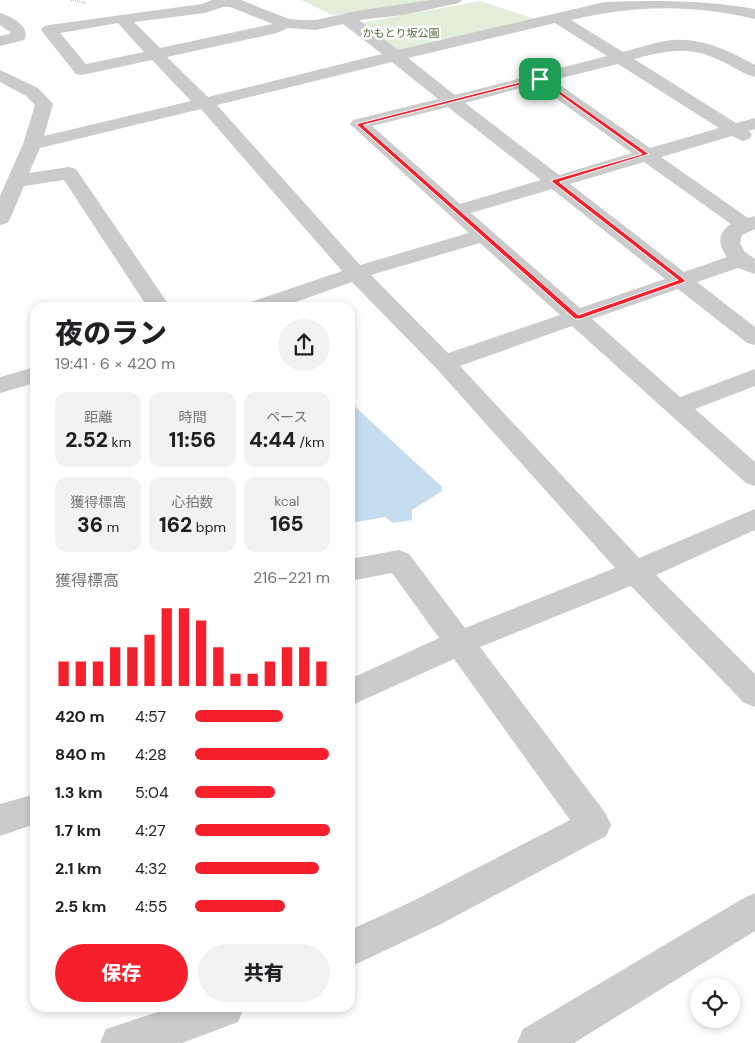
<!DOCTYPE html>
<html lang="ja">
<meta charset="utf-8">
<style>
:root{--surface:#fff;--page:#f2f2f2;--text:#202124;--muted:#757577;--accent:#f5202c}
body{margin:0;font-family:"DM Sans","Noto Sans JP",sans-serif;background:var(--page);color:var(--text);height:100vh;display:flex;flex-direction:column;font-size:19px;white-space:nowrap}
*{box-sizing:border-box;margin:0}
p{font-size:16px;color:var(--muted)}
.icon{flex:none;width:28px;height:28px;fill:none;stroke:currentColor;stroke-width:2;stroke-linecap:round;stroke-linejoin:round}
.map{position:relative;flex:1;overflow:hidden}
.panel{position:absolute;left:30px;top:302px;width:325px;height:710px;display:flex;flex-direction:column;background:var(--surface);border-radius:15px;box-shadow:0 2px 8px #0003}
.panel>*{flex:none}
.controls{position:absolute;left:690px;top:978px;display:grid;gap:10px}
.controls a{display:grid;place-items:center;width:50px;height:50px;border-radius:50%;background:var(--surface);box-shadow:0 2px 8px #0003;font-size:25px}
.pin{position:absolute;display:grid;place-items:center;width:42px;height:42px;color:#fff;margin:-21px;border-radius:10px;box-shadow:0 2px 8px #0006}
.round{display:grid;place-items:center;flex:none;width:52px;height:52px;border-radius:26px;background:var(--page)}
.head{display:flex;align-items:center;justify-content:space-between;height:85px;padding:0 25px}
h1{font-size:28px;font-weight:800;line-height:38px}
.stats{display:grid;grid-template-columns:repeat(3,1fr);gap:8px;height:85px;padding:5px 25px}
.stats div{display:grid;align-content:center;border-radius:12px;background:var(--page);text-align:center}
.stats b{font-size:21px;font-weight:800}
.stats small{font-size:14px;font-weight:400}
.stats p{font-size:14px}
.chart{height:140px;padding:10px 25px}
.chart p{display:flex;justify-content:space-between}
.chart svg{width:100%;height:90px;margin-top:5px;stroke:var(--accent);stroke-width:6}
.cta{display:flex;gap:10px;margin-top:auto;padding:10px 25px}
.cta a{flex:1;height:58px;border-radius:30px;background:var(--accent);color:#fff;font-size:20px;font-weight:800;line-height:58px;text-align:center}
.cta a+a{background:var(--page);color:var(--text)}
ul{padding:0 25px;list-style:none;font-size:16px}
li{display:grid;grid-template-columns:80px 60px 1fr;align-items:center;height:38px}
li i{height:12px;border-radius:6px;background:var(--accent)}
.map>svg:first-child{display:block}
</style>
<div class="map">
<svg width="755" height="1043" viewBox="0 0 755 1043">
<rect width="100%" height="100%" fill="#fff"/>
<g fill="#e4edda">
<path d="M301,0H439L373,11L332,15Z"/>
<path d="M480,1L538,20L395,52L356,24Z"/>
</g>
<path fill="#c5ddef" d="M350,402L442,487V491L412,510V520L393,523L385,517L350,523Z"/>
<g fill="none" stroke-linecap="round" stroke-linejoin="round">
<path stroke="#cbcbcb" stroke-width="2" stroke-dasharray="1 1" stroke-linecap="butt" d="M71,0L86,3"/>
<g fill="#cbcbcb" fill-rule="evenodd">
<path d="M212,0H241L289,19L301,20H316L356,11L431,0H462L459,3L404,15L359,20L398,50L605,2C655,0 706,0 755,9V19C693,4 633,5 571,20L623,52C639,48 657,41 673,40C702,38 730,51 755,65V77C742,74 731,65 719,60C688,45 666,51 634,59L736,123L755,118V129L749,131L752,135L749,139L743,141L732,136L661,157L748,218L755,216V229L742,235L740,243L745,252L755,259V274L738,268L697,282L755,327V345L747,343L678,289L592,319L680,397L755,369V386L695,409L755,462V486L746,483L572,326L460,366L639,558L755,509V530L656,575L755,674V707L744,703L631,586L480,647L606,814L611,825L606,836L439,925L350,967V930L413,901L570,820L454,659L350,706V679L439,638L392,573L350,581V559L399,550L409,554L465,628L615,568L436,368L352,282L279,308H245L248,303L342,271L201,109L40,148L29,173L69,167L76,169L171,308H148L64,180L24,186L10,219L7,223L0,225V196L23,144L35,105L26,96L0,82V70L38,88L53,104L44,136L191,101L152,60L82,75L76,74L41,30L43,27L49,25L202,4ZM223,7H230L273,24L160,48L134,22L205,13ZM118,23L144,52L86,64L60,33ZM555,23L607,56L455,95L408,58ZM343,24L382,54L208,97L167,57L277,33L288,28L316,30ZM392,62L438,99L353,120L350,124L469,233L360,265L217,105ZM618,64L719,128L650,148L553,80ZM536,84L632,153L559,175L465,103ZM448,107L541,180L460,204L372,126ZM644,162L731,224C717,233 718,245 727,257L684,272L570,184ZM552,189L665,279L580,308L471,213ZM480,243L560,315L448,353L371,275Z"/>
<path d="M0,13C11,16 32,27 24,40L0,46V36L10,34V32L0,25Z"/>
<path d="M35,367V383L0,393V377Z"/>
<path d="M35,794V824L0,836V804Z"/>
<path d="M755,893V931L574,1043H517L523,1029L742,899Z"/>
<path d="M170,1008H244L238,1022L182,1043H100L106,1029Z"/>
</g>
</g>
<path fill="#f5202c" stroke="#fff" fill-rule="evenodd" d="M540,77L649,154L559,182L685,280V282L580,319H575L356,124ZM539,80L642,154L552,180V182L678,280L578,315L363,125Z"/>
<g text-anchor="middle" stroke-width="5" stroke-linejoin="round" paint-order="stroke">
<g font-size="11" fill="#506e37" stroke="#fff">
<text x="401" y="37">かもとり坂公園</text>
</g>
</g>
</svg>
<div class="controls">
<a><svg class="icon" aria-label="locate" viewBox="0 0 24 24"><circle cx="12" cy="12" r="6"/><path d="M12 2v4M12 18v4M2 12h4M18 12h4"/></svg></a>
</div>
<div class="pin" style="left:540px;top:79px;background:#1e9e55"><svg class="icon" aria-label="arrive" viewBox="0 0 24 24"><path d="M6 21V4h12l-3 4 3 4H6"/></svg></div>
<section class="panel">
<div class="head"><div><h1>夜のラン</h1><p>19:41 · 6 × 420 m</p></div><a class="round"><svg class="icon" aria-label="share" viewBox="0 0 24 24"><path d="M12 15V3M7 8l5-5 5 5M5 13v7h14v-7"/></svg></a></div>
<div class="stats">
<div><p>距離</p><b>2.52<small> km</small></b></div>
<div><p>時間</p><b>11:56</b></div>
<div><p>ペース</p><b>4:44<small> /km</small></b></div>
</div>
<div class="stats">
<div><p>獲得標高</p><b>36<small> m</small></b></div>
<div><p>心拍数</p><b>162<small> bpm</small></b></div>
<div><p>kcal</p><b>165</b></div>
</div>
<div class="chart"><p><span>獲得標高</span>216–221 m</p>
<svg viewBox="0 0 160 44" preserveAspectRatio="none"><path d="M5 44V32M15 44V32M25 44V32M35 44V25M45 44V25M55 44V19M65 44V6M75 44V6M85 44V12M95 44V25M105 44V38M115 44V38M125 44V32M135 44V25M145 44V25M155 44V32"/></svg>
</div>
<ul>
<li><b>420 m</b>4:57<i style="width:65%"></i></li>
<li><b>840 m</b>4:28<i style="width:99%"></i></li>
<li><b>1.3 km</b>5:04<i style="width:59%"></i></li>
<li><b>1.7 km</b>4:27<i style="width:100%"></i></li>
<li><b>2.1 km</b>4:32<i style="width:92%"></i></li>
<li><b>2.5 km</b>4:55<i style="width:67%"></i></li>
</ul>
<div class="cta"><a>保存</a><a>共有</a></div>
</section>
</div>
